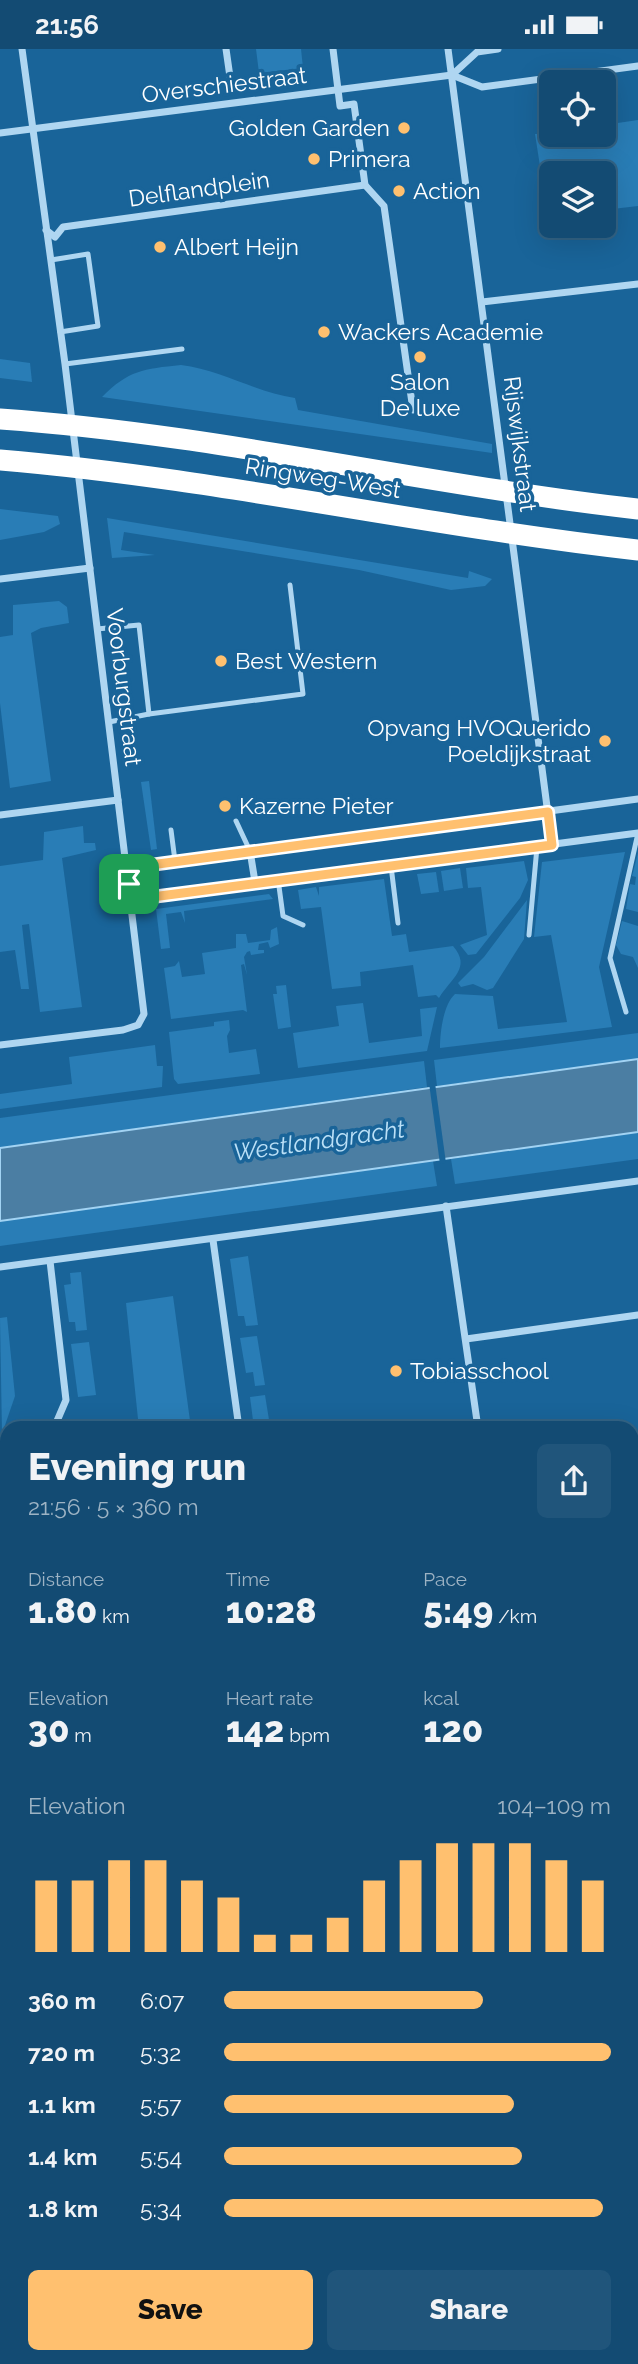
<!DOCTYPE html>
<meta charset="utf-8">
<style>
:root{--surface:#134b73;--page:#20557b;--text:#f1f3f6;--muted:#9db3c4;--line:#326385;--accent:#ffc06f}
body{margin:0;font-family:Raleway,sans-serif;background:var(--page);color:var(--text);height:100vh;display:flex;flex-direction:column;font-size:26px;white-space:nowrap}
*{box-sizing:border-box;margin:0}
p{font-size:23px;color:var(--muted)}
.icon{flex:none;width:38px;height:38px;fill:none;stroke:currentColor;stroke-width:2;stroke-linecap:round;stroke-linejoin:round}
.map{position:relative;flex:1;overflow:hidden}
.details{position:absolute;left:0px;top:1372px;width:639px;height:943px;display:flex;flex-direction:column;background:var(--surface);border-radius:21px 21px 0 0;box-shadow:0 7px 28px #0002,0 0 0 2px var(--line)}
.details>*{flex:none}
.buttons{position:absolute;left:539px;top:21px;display:grid;gap:14px}
.buttons a{display:grid;place-items:center;width:77px;height:77px;border-radius:10px;background:var(--surface);box-shadow:0 7px 28px #0002,0 0 0 2px var(--line);font-size:35px}
.pin{position:absolute;display:grid;place-items:center;width:60px;height:60px;color:#fff;margin:-30px;border-radius:14px;box-shadow:0 4px 10px #0006}
.round{display:grid;place-items:center;flex:none;width:74px;height:74px;border-radius:10px;background:var(--page)}
.overview{display:flex;align-items:center;justify-content:space-between;height:119px;padding:0 28px}
h1{font-size:38px;font-weight:800;line-height:52px}
.figures{display:grid;grid-template-columns:repeat(3,1fr);gap:10px;height:119px;padding:7px 28px}
.figures div{display:grid;align-content:center}
.figures b{font-size:35px;font-weight:800}
.figures small{font-size:19px;font-weight:400}
.figures p{font-size:19px}
.chart{height:196px;padding:14px 28px}
.chart p{display:flex;justify-content:space-between}
.chart svg{width:100%;height:126px;margin-top:7px;stroke:var(--accent);stroke-width:6}
.action{display:flex;gap:14px;margin-top:auto;padding:14px 28px}
.action a{flex:1;height:80px;border-radius:10px;background:var(--accent);color:#111;font-size:28px;font-weight:800;line-height:80px;text-align:center}
.action a+a{background:var(--page);color:var(--text)}
ul{padding:0 28px;list-style:none;font-size:23px}
li{display:grid;grid-template-columns:112px 84px 1fr;align-items:center;height:52px}
li i{height:18px;border-radius:9px;background:var(--accent)}
.status{display:flex;justify-content:space-between;align-items:center;height:49px;padding:0 35px;background:var(--surface);direction:ltr}
.status svg{height:19px;fill:currentColor}
.map>svg:first-child{display:block}
</style>
<div class="status"><b>21:56</b><svg viewBox="0 0 49 12"><path d="M0 12V9h3v3zM5 12V6h3v6zM10 12V3h3v9zM15 12V0h3v12zM26 1h20v11H26zM47 4h2v5h-2z"/></svg></div>
<div class="map">
<svg width="638" height="2315" viewBox="0 0 638 2315">
<rect width="100%" height="100%" fill="#196499"/>
<g fill="#297db6">
<path d="M256,0H301L303,19L259,24Z"/>
<path d="M638,71V157L604,161V124H551V168L548,169L535,85L604,86V76Z"/>
<path d="M0,310L30,314L32,333L0,329Z"/>
<path d="M181,316C221,321 255,343 295,349L298,361L492,395V404L102,348C129,321 143,320 181,316Z"/>
<path d="M0,460L58,467L60,475L44,483L0,491Z"/>
<path d="M107,469L468,529L469,522L492,530L485,537L451,541L359,521L124,483L121,501L155,506L112,509Z"/>
<path d="M59,552L67,558L69,574L41,579L31,584L51,732L10,739L0,654V588L13,586V556Z"/>
<path d="M149,732L157,800L151,801L141,733Z"/>
<path d="M83,777L84,794H95L96,801L62,809L82,958L40,963L29,875L22,876L29,940H21L15,901L0,903V817L43,811L44,783Z"/>
<path d="M625,803L599,918L612,978L440,999C440,984 443,956 455,945L493,947L498,980L567,973L551,886L534,888L542,813Z"/>
<path d="M638,804V863L626,860L630,835L635,836L636,828L632,827Z"/>
<path d="M524,812L528,831L520,849L476,905L468,906L460,896L487,886L481,838L468,839L466,819Z"/>
<path d="M460,819L463,839L444,842L441,822Z"/>
<path d="M436,823L439,843L421,845L417,825Z"/>
<path d="M384,830L392,887L406,885L409,903L453,897C472,919 451,929 439,949L436,946L418,948L413,916L360,923L361,937L332,940L321,858L301,860L298,841L316,838L319,847V838Z"/>
<path d="M269,845L273,850L184,862L185,874L181,863L166,865L170,899L161,900L156,860Z"/>
<path d="M527,851L524,890L493,939L487,941L473,935L461,938L458,934L484,908Z"/>
<path d="M622,872L638,877V919L633,908L621,905L616,896Z"/>
<path d="M277,878L279,895L270,899L268,893L259,895L258,901H264V904L251,906L250,902L247,903L244,908L247,926L244,915L241,916L247,963L243,961L171,970L164,919L175,917L179,912L182,928L205,925L202,904L236,899V885H246L248,894L270,891L271,881Z"/>
<path d="M286,936L291,978L278,980L273,945H277L276,937Z"/>
<path d="M363,954L369,994L422,987L420,960L437,958L427,1002L298,1019L293,984L339,977L336,957Z"/>
<path d="M229,971L230,981L227,987L229,1004L256,1000L260,1025L178,1035L174,1030L169,983L214,977V973Z"/>
<path d="M638,984V1010L437,1037L434,1011Z"/>
<path d="M155,996L157,1017H163L162,1038L0,1060V1045L72,1035L69,1008Z"/>
<path d="M424,1012L427,1038L0,1099V1069Z"/>
<path d="M638,1083V1110L455,1135L451,1110Z"/>
<path d="M433,1112L437,1137L0,1197V1172Z"/>
<path d="M248,1207L258,1276L246,1277L244,1267H238L230,1210Z"/>
<path d="M81,1223L87,1281L76,1282L75,1273H69L64,1236L71,1235L70,1224Z"/>
<path d="M173,1247L191,1379H134L138,1370L126,1254Z"/>
<path d="M7,1268L15,1347L2,1385L0,1269Z"/>
<path d="M257,1287L265,1336L255,1337L253,1323L246,1324L240,1289Z"/>
<path d="M89,1293L96,1346L78,1348L71,1295Z"/>
<path d="M265,1346L270,1377L254,1379L250,1348Z"/>
</g>
<g fill="#4b7ea3" stroke="#a2d3f3" stroke-width="2">
<path d="M638,1010V1083L0,1172V1099Z"/>
<path d="M0,2025L7,2028V2120L0,2119Z"/>
<rect x="632" y="2109" width="6" height="72"/>
</g>
<path fill="#196499" d="M429,1034H435L446,1114L440,1115Z"/>
<g fill="none" stroke-linecap="round" stroke-linejoin="round">
<g stroke="#afd6f1" stroke-width="5">
<path d="M51,211L88,205L98,277L60,283"/>
<path d="M65,315L182,300"/>
<path d="M97,580L139,576L149,665L303,645L290,536"/>
<path d="M109,673L149,665"/>
<path d="M236,772L250,802"/>
<path d="M171,781L175,812"/>
<path d="M391,817L398,874"/>
<path d="M278,830L283,867L303,876"/>
<path d="M529,886L537,798"/>
<path d="M626,963L610,909L638,784"/>
<path d="M0,1870L7,1862"/>
</g>
<g stroke="#afd6f1" stroke-width="7">
<path d="M226,0L232,42"/>
<path d="M333,0L340,57L354,55L365,136L384,157L413,361"/>
<path d="M448,0L552,796"/>
<path d="M452,26L477,3L498,0"/>
<path d="M0,84L452,26L482,38L638,17"/>
<path d="M46,181L55,188L63,178L365,136"/>
<path d="M482,253L638,235"/>
<path d="M0,530L90,519"/>
<path d="M0,766L118,751"/>
<path d="M250,802L255,833"/>
<path d="M129,835L143,817L638,750"/>
<path d="M129,835L152,848L638,784"/>
<path d="M0,996L123,981L138,976L144,965L65,315L22,0"/>
<path d="M446,1157L478,1379"/>
<path d="M213,1191L239,1379"/>
<path d="M50,1212L66,1351L54,1379"/>
<path d="M0,1218L638,1132"/>
<path d="M466,1290L638,1266"/>
<path d="M632,1402L638,1401"/>
<path d="M632,1551L638,1550"/>
<path d="M0,1648L7,1647"/>
<path d="M0,1847L7,1839"/>
<path d="M0,1853L7,1858"/>
<path d="M632,1892L638,1891"/>
<path d="M632,2090H638"/>
<path d="M632,2201L638,2202"/>
<path d="M632,2276L638,2286"/>
<path d="M475,2308L478,2315"/>
</g>
<g stroke="#ddeffc" stroke-width="14">
<path d="M0,1449L7,1452"/>
<path d="M632,1712H638"/>
</g>
<g stroke="#fff" stroke-width="21">
<path d="M0,370C214,385 425,436 638,460"/>
<path d="M0,411C214,429 424,477 638,501"/>
</g>
</g>
<g fill="none" stroke-linecap="round" stroke-linejoin="round">
<g stroke="#fff" stroke-width="14">
<path id="route" d="M548,763L552,796L152,848L129,835L143,817Z"/>
</g>
<use href="#route" stroke="#ffc06f" stroke-width="9"/>
</g>
<g fill="#ffc06f" stroke="#196499" stroke-width="2.5">
<circle cx="404" cy="79" r="7"/>
<circle cx="314" cy="110" r="7"/>
<circle cx="399" cy="142" r="7"/>
<circle cx="160" cy="198" r="7"/>
<circle cx="324" cy="283" r="7"/>
<circle cx="420" cy="308" r="7"/>
<circle cx="221" cy="612" r="7"/>
<circle cx="605" cy="692" r="7"/>
<circle cx="225" cy="757" r="7"/>
<circle cx="396" cy="1322" r="7"/>
</g>
<g text-anchor="middle" stroke-width="7" stroke-linejoin="round" paint-order="stroke">
<g font-size="23" fill="#fff" stroke="#196499">
<text transform="translate(224 36) rotate(-7)" y="8">Overschiestraat</text>
<text transform="translate(199 140) rotate(-8)" y="8">Delflandplein</text>
<text transform="translate(520 395) rotate(83)" y="8">Rijswijkstraat</text>
<text transform="translate(323 429) rotate(9)" y="8">Ringweg-West</text>
<text transform="translate(124 638) rotate(83)" y="8">Voorburgstraat</text>
</g>
<g font-size="23" fill="#fff" stroke="#196499" text-anchor="start">
<text x="390" y="87" text-anchor="end">Golden Garden</text>
<text x="328" y="118">Primera</text>
<text x="413" y="150">Action</text>
<text x="174" y="206">Albert Heijn</text>
<text x="338" y="291">Wackers Academie</text>
<text x="420" y="341" text-anchor="middle">Salon<tspan x="420" dy="26">De luxe</tspan></text>
<text x="235" y="620">Best Western</text>
<text x="591" y="687" text-anchor="end">Opvang HVOQuerido<tspan x="591" dy="26">Poeldijkstraat</tspan></text>
<text x="239" y="765">Kazerne Pieter</text>
<text x="410" y="1330">Tobiasschool</text>
</g>
<g font-size="24" font-style="italic" fill="#bbe0f7" stroke="#196499">
<text transform="translate(319 1092) rotate(-8)" y="8">Westlandgracht</text>
</g>
</g>
</svg>
<div class="buttons">
<a><svg class="icon" aria-label="locate" viewBox="0 0 24 24"><circle cx="12" cy="12" r="6"/><path d="M12 2v4M12 18v4M2 12h4M18 12h4"/></svg></a>
<a><svg class="icon" aria-label="layers" viewBox="0 0 24 24"><path d="M12 4l9 5-9 5-9-5zM3 14l9 5 9-5"/></svg></a>
</div>
<div class="pin" style="left:129px;top:835px;background:#1e9e55"><svg class="icon" aria-label="arrive" viewBox="0 0 24 24"><path d="M6 21V4h12l-3 4 3 4H6"/></svg></div>
<section class="details">
<div class="overview"><div><h1>Evening run</h1><p>21:56 · 5 × 360 m</p></div><a class="round"><svg class="icon" aria-label="share" viewBox="0 0 24 24"><path d="M12 15V3M7 8l5-5 5 5M5 13v7h14v-7"/></svg></a></div>
<div class="figures">
<div><p>Distance</p><b>1.80<small> km</small></b></div>
<div><p>Time</p><b>10:28</b></div>
<div><p>Pace</p><b>5:49<small> /km</small></b></div>
</div>
<div class="figures">
<div><p>Elevation</p><b>30<small> m</small></b></div>
<div><p>Heart rate</p><b>142<small> bpm</small></b></div>
<div><p>kcal</p><b>120</b></div>
</div>
<div class="chart"><p><span>Elevation</span>104–109 m</p>
<svg viewBox="0 0 160 44" preserveAspectRatio="none"><path d="M5 44V19M15 44V19M25 44V12M35 44V12M45 44V19M55 44V25M65 44V38M75 44V38M85 44V32M95 44V19M105 44V12M115 44V6M125 44V6M135 44V6M145 44V12M155 44V19"/></svg>
</div>
<ul>
<li><b>360 m</b>6:07<i style="width:67%"></i></li>
<li><b>720 m</b>5:32<i style="width:100%"></i></li>
<li><b>1.1 km</b>5:57<i style="width:75%"></i></li>
<li><b>1.4 km</b>5:54<i style="width:77%"></i></li>
<li><b>1.8 km</b>5:34<i style="width:98%"></i></li>
</ul>
<div class="action"><a>Save</a><a>Share</a></div>
</section>
</div>
